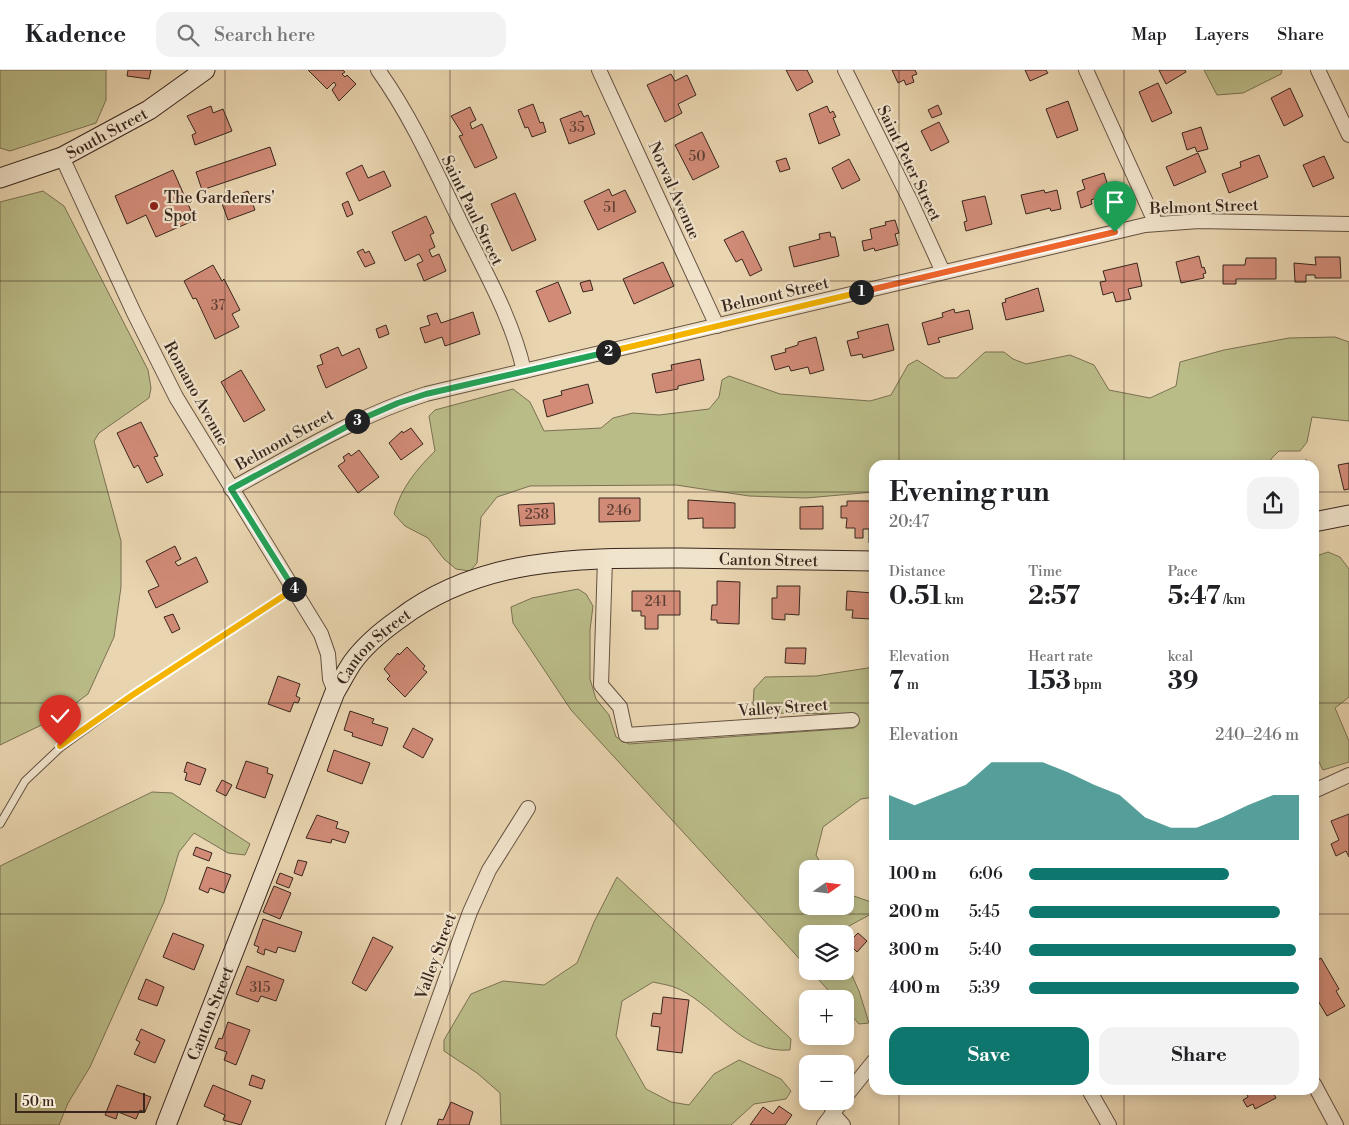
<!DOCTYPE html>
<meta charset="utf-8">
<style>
:root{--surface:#fff;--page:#f2f2f2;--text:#202124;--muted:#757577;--line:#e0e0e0;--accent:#0f766e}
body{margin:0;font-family:"Libre Bodoni",serif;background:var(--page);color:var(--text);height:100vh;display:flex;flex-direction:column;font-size:19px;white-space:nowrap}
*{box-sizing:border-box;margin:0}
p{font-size:16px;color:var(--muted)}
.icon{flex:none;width:28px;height:28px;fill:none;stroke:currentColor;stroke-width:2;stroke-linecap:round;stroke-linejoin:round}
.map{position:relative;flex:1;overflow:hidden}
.sheet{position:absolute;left:869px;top:390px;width:450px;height:635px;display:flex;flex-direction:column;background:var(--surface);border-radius:15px;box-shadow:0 2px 12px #0003}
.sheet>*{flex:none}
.needle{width:32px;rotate:76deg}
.controls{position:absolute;left:799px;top:790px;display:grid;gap:10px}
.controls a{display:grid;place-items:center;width:55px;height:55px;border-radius:10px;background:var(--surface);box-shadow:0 2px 12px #0003;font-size:25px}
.scale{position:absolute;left:15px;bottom:12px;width:130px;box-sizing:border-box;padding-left:5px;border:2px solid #39261d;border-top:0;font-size:14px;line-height:18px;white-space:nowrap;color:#39261d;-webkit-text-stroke:4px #f1e4cc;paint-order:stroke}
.pin{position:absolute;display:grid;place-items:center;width:42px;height:42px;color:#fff;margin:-51px -21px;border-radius:50% 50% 50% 0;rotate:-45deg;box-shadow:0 0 5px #0007}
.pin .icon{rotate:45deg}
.km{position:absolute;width:25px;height:25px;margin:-12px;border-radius:50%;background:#222;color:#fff;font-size:14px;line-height:25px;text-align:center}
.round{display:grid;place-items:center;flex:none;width:52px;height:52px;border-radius:15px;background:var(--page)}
.overview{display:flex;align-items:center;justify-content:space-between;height:85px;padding:0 20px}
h1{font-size:28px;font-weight:700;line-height:38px}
.metrics{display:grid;grid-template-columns:repeat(3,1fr);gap:8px;height:85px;padding:5px 20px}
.metrics div{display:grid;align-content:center}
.metrics b{font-size:25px;font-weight:700}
.metrics small{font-size:14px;font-weight:400}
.metrics p{font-size:14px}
.chart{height:140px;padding:10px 20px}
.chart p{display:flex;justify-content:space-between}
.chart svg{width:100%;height:90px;margin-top:5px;fill:var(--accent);opacity:.7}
.button{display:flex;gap:10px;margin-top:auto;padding:10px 20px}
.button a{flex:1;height:58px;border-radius:15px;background:var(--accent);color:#fff;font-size:20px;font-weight:700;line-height:58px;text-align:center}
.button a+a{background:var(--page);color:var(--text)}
ul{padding:0 20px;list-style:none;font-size:16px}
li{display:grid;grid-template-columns:80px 60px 1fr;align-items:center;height:38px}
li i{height:12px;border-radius:6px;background:var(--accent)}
header{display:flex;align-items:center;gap:30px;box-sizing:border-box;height:70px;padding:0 25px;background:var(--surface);border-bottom:1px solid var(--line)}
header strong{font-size:24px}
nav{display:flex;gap:28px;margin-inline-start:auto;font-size:18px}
.search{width:350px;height:45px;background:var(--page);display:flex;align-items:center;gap:12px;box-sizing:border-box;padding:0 18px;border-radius:15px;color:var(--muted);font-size:19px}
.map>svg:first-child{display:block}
</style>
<header>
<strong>Kadence</strong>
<div class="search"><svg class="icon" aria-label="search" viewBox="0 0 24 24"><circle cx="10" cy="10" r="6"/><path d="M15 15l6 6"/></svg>Search here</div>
<nav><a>Map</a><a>Layers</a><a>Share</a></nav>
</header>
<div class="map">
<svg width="1349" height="1055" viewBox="0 0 1349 1055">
<rect width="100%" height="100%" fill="#e9d5b0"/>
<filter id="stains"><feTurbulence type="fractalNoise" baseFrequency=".004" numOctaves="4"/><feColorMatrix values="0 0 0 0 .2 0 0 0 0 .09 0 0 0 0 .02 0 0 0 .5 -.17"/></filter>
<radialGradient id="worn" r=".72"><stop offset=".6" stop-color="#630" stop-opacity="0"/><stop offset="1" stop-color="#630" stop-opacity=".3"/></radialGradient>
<g fill="#babc88" stroke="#7a7152">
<path d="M0,0H106V30L96,53L10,81L0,78Z"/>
<path d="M1204,0H1282L1281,4L1243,23L1217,25Z"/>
<path d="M43,121L64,136L148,300L151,318L149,328L99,363L94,371L121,471V517L114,567L88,624L56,648L0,675V132Z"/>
<path d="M1335,267L1349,272V351L1312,347L1307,372L1300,381H1279L1271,389V395H874V422L806,428L749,426L676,415L530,416L497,427L481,447L477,493L470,501L456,499L444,489L428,468L405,456L394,444C401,418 416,400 435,381L429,346L435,340L513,319L530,332L544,361L601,358L613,348L633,343L659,345L709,339L719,327L722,310L729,306L780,324L870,331L891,325L908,295L917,290L945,308H957L985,282H1004L1013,289L1026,294L1070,285L1094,295L1109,320L1150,328L1176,316L1180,292L1224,280L1289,268Z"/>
<path d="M1328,482L1340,487L1349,499V627L1335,638L1349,671V692L1323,700L1314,682V487Z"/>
<path d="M578,519L586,524L593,536L590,560V609L596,629L609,645L616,667L629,674L854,658L859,652L855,644L764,643L753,635L754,619L765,607L816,606L874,597V727L861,729L823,757L816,785L824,799H808V836H845V823L874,833L873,843L849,856L845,874V864H808L807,897L571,640L513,553L511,537L532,528Z"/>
<path d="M152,722L172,723L250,774L245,785L228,783L194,763L179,782L164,832L90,997L68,1033L59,1055H0V796Z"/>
<path d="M617,807L791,969L790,980C742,984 718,938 679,919C671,915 661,914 653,912L622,931L616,966L646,1019L671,1032L689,1035L714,1004L739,990L781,1009L791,1021L786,1029L754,1034L731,1055H501L500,1023L477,1003L444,981V970L471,924L503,911L544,915L577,893L594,852Z"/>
<path d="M845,890L859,921L869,953L859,954L845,938V929H836L811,901H845Z"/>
</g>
<g fill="#d18b77" stroke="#39261d">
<path d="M128,0H151L149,9L127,6Z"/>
<path d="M308,0H343L345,2L342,4L345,7L347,5L356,14L339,31L332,20L336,15L334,12L327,19Z"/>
<path d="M786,0H807L813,12L797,21Z"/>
<path d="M892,0H915L917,4L912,6L914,12L906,15L904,10L898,13Z"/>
<path d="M1025,0H1046L1048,3L1030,11Z"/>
<path d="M1159,0H1185L1186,2L1166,14Z"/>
<path d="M671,4L675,11L687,5L696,25L678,34L682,43L665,52L647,15Z"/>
<path d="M1158,13L1172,43L1152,52L1139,22Z"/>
<path d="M1290,18L1303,46L1284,56L1271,28Z"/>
<path d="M1068,31L1078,60L1057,68L1046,39Z"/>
<path d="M533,34L540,53L543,52L546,62L532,67L528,57L525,58L518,40Z"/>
<path d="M938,35L942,44L932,48L928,40Z"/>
<path d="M211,36L213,43L223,39L232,61L195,75L192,65L196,63L187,46Z"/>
<path d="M827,36L830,43L833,41L836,47L833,48L840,65L819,74L809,44Z"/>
<path d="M470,37L476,50L470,53L472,59L482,54L497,88L475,98L459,66L463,65L451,46Z"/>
<path d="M581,41L584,47L588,45L595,64L569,74L560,49Z"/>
<path d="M939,52L949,72L931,81L921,61Z"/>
<path d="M1201,57L1208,79L1197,82L1195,77L1187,80L1182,63Z"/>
<path d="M702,62L719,97L693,110L675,75Z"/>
<path d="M270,77L276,95L202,120L196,102Z"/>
<path d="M1198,83L1206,102L1174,116L1166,97Z"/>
<path d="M1259,85L1268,107L1229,123L1222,104L1241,97L1240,92Z"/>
<path d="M1324,86L1334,108L1313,117L1303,95Z"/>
<path d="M786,88L790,99L780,102L776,91Z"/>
<path d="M849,89L860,110L842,119L832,98Z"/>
<path d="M362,95L368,108L384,101L391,116L359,131L346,103Z"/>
<path d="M173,100L195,150L156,167L146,145L127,154L115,126Z"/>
<path d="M1104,103L1110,123L1091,130L1092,134L1081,138L1077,122L1085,119L1082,110Z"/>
<path d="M609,119L612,126L625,120L636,142L598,160L584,131Z"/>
<path d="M1044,120L1045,123L1057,120L1061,139L1051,141L1050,138L1026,144L1021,125Z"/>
<path d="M248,121L255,140L228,150L221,131Z"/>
<path d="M515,123L536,170L512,181L491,134Z"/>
<path d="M985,126L992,154L966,161L964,152L967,151L962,131Z"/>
<path d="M348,131L353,144L347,147L342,134Z"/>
<path d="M426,146L434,163L430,165L435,177L429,180L432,187L439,184L446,201L424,211L417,194L423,191L419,184L405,191L392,162Z"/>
<path d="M895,150L899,163L895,164L898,175L875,181L874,178L864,181L862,171L872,169L870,159L886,155L885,152Z"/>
<path d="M743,161L762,200L750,206L742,189L736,192L724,170Z"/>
<path d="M830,162L831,167H835L839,186L794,197L789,177L820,169L819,164Z"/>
<path d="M363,179L365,183L369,181L375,193L365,197L357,182Z"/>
<path d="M1199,186L1202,198L1204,197L1206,203L1203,204L1204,208L1181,213L1176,192Z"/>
<path d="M1315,187H1340L1341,208H1315V205H1306V212H1295L1294,193L1316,195Z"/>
<path d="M1246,188H1276V209H1236V214H1223V195H1245Z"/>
<path d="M663,192L674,216L634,234L623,209Z"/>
<path d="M1137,193L1142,216L1128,219L1131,229L1116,232L1113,222L1103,225L1100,212L1106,211L1103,201Z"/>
<path d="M213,195L222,211L224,209L240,240L232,244L239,257L215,269L196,228L193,229L184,211Z"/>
<path d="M590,210L593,220L583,222L580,213Z"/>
<path d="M558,212L571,243L549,252L536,221Z"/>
<path d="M1038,218L1044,241L1006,250L1002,233L1006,232L1005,229Z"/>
<path d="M954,239L955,243L969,240L973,259L938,268L940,272L928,275L922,253L943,247L942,243Z"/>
<path d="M473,242L480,264L445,276L442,267L425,273L420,258L430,255L427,246L437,243L441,253Z"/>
<path d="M888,254L894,280L863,288L862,284L851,286L847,271L859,268L857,262Z"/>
<path d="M386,255L389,264L379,268L376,259Z"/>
<path d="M816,267L824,300L810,304L808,297L791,301L789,296L775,300L771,286L786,282L785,279L798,275V272Z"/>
<path d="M338,277L342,286L359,278L367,298L326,318L317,296L323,294L320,285Z"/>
<path d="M700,289L704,310L678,316V319L656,323L652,304L672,300L671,295Z"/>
<path d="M241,300L265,340L244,352L221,312Z"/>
<path d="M588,314L593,333L547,347L543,330L562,325L561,321Z"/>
<path d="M141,352L158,386L154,387L163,405L147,413L138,395L134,398L117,363Z"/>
<path d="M411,358L423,374L401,390L389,373L402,361L403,363Z"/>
<path d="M359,380L379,407L358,423L338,396L345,391L343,387L349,383L351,386Z"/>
<path d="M1307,390L1308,395H1280Z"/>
<path d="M1349,393V419L1344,420L1338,395Z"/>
<path d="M599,428H640V451L599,452Z"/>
<path d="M688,430L735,433V458H703V448L688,449Z"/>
<path d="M847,431H872L874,473H869V459H863V468H855V458H846L847,448H841V436H847Z"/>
<path d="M554,433L555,454L520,456L518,435Z"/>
<path d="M823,436V459H800V437Z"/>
<path d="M175,476L181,489L175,492L178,496L196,487L208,512L156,538L148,521L159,516L146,491Z"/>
<path d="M717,511L740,512L739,554L717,553V550H711L712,535H717Z"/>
<path d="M777,516H800L799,545L785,544V550L772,549V528H777Z"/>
<path d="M632,521H680V545H658V559H645V546H641V541H632Z"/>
<path d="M847,521L873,523L872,549L852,548L853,540H846Z"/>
<path d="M173,544L180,559L172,563L164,547Z"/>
<path d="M407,577L425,596L423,599L427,602L405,627L387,609L390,606L384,599L398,583L399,585Z"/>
<path d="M786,578H806L805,594L785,593Z"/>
<path d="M278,606L300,614L296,626L300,628L298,633L294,632L290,642L268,634Z"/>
<path d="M350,641L374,649L372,653L388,658L382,676L352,666L353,663L344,660Z"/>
<path d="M413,658L433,669L423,688L403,677Z"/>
<path d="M334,680L370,693L362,714L327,701Z"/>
<path d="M246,691L268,698L267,703L273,705L265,728L236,718Z"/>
<path d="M187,692L206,699L200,715L185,710L187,703L184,702Z"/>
<path d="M222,710L232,715L226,726L216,721Z"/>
<path d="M1349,744V787L1346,781L1336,786L1331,774L1339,770L1331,751Z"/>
<path d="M317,745L338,752L336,758L349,762L345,773L332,769L331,773L306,768Z"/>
<path d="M196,777L212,783L209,791L193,785Z"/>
<path d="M298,790L307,792L302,806L294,803Z"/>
<path d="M207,797L231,805L224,823L210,818L208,823L199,819Z"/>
<path d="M280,803L293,808L289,818L276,813Z"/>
<path d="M274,816L291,823L280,849L263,842Z"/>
<path d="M263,849L302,862L295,882L278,877L276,883L265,879L264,885L257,882L259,877L254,875Z"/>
<path d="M173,863L204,875L194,900L163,887Z"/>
<path d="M858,863L867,871L857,882L848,873Z"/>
<path d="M373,867L393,877L366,921L352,913Z"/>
<path d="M1321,888L1339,919L1336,921L1345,936L1327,946L1314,924V892Z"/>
<path d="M247,896L284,910L276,931L261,926L258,932L236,924Z"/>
<path d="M146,909L164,917L157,936L138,929Z"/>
<path d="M663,927L689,930L682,983L657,980L660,957L651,956L653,943L661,944Z"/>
<path d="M228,952L250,960L236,995L224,990L227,982L215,978L219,968L222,969Z"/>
<path d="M141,959L165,970L155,993L134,984L140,972L136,970Z"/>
<path d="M252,1005L265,1010L262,1019L249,1015Z"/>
<path d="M117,1015L151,1027L145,1042L140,1040L136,1049L118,1042L116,1049L105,1045Z"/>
<path d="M213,1015L251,1031L241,1055L223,1050L225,1045L204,1036Z"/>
<path d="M1245,1020H1272L1276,1028L1255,1039L1253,1034L1247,1037L1243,1030L1248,1027Z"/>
<path d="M451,1032L473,1042L469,1055H437L439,1049L443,1050Z"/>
<path d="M779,1036L792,1045L785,1055H750L763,1037L773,1044Z"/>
</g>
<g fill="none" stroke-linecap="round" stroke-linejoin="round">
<g stroke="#655242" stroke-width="9">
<path id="lane" d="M0,754L25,711L61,677L131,626L294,519"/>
</g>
<g stroke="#655242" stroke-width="16">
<g id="street">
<path d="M378,0C411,46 435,100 460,151C484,200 512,248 524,301"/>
<path d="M599,0L717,256"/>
<path d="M845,0L911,132L943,202"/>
<path d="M1086,0L1156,154"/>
<path d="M1318,0L1349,65"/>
<path d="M62,87L134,243L176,327L321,564L328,584L330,609L335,622"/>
<path d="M231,419C295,384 357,346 426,324L1145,155L1199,151L1349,154"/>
<path d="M605,489L601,615L620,637L626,665L852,650"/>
<path d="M1314,721L1349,705"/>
<path d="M1314,1014L1336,1055"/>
<path d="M1089,1020L1109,1055"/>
<path d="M845,1027L874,991"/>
<path d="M832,1043L843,1055"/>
<path d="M393,1055L470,842L489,800L528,738"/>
<path d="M824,1055L842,1031"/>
</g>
</g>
<g stroke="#39261d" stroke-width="21">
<g id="secondary">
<path id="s1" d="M0,108L62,87L149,40L205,0"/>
<path d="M1314,452L1349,445"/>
<path id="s2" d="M166,1055L335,622C341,612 346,602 352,593C364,576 382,561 399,549C482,486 581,488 681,488C745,489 809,490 874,491"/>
</g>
</g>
<use href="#lane" stroke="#f1e4cc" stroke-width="7"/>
<use href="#street" stroke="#f1e4cc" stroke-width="14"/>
<use href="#secondary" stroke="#f1e4cc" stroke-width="19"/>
</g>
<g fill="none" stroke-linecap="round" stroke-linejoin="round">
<g stroke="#fff" stroke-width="10">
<path id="split-1" d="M861,222L1115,162"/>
</g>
<g stroke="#fff" stroke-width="10">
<path id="split-2" d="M608,282L861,222"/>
</g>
<g stroke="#fff" stroke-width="10">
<path id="split-3" d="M357,351L398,333L426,324L608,282"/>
</g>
<g stroke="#fff" stroke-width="10">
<path id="split-4" d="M294,519L231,419L357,351"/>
</g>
<g stroke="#fff" stroke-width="10">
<path id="split-5" d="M60,676L131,626L294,519"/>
</g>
<use href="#split-1" stroke="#f0652b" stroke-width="6"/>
<use href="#split-2" stroke="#f5b400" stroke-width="6"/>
<use href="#split-3" stroke="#22a559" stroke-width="6"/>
<use href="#split-4" stroke="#22a559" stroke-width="6"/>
<use href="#split-5" stroke="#f5b400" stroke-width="6"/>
</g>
<path fill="none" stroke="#39261d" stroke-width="1" stroke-opacity="0.55" d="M225,0V1055M450,0V1055M674,0V1055M899,0V395M1124,0V395M0,211H1349M0,422H874M1314,422H1349M0,633H874M1314,633H1349M0,844H874M1314,844H1349M899,1020V1055M1124,1020V1055"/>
<circle fill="#8f2418" stroke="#f1e4cc" stroke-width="2" cx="154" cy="136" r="5"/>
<g text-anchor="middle" stroke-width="4.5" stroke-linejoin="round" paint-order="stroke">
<g font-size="14" fill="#5f3f34">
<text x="577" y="62">35</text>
<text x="697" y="91">50</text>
<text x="610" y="142">51</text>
<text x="218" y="240">37</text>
<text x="619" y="445">246</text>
<text x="537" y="449">258</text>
<text x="656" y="536">241</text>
<text x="260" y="922">315</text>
</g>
<g font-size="16" fill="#39261d" stroke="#f1e4cc">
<text dy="6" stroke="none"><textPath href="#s1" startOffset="116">South Street</textPath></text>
<text transform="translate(910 93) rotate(64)" y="6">Saint Peter Street</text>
<text transform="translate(675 120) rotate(66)" y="6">Norval Avenue</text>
<text transform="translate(1204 136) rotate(-2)" y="6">Belmont Street</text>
<text transform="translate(473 140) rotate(64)" y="6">Saint Paul Street</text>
<text transform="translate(775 224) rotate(-13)" y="6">Belmont Street</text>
<text transform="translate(197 323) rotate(61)" y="6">Romano Avenue</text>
<text transform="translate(284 369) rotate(-29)" y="6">Belmont Street</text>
<text dy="6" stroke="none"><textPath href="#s2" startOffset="945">Canton Street</textPath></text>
<text dy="6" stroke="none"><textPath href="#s2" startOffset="525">Canton Street</textPath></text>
<text transform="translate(783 637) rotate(-4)" y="6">Valley Street</text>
<text transform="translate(435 886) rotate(-70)" y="6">Valley Street</text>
<text dy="6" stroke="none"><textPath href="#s2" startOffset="120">Canton Street</textPath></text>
</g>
<g font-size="16" fill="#39261d" stroke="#f1e4cc" text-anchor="start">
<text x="164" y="133">The Gardeners'<tspan x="164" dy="18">Spot</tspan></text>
</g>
</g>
<rect width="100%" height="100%" filter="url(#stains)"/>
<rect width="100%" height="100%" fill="url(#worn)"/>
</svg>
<div class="controls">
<a><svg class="needle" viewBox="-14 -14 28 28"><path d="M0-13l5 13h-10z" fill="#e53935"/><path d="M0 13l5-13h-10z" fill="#757577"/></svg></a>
<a><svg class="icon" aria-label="layers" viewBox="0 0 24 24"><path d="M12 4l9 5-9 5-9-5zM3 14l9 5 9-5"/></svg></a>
<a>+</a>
<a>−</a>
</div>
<div class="scale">50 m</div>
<div class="pin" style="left:1115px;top:162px;background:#1e9e55"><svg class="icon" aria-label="arrive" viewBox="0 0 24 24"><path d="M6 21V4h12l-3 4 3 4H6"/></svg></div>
<div class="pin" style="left:60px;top:676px;background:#d93025"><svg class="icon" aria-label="check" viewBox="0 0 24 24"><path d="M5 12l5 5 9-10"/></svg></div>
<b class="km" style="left:861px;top:222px">1</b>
<b class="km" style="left:608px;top:282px">2</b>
<b class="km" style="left:357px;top:351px">3</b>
<b class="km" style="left:294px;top:519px">4</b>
<section class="sheet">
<div class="overview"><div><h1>Evening run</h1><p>20:47</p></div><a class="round"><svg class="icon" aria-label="share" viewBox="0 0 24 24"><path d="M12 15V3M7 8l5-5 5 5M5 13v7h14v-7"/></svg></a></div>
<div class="metrics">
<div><p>Distance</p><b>0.51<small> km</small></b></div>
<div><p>Time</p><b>2:57</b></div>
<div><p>Pace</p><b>5:47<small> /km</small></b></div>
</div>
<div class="metrics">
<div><p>Elevation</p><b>7<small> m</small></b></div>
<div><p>Heart rate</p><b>153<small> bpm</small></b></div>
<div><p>kcal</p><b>39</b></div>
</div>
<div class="chart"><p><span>Elevation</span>240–246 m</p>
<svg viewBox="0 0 160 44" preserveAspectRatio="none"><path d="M0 44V22L10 27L20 22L30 17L40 6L50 6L60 6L70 11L80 17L90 22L100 33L110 38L120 38L130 33L140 27L150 22L160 22V44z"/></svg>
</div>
<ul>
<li><b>100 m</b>6:06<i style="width:74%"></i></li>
<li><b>200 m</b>5:45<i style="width:93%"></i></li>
<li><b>300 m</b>5:40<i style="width:99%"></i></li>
<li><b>400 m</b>5:39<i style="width:100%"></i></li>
</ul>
<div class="button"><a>Save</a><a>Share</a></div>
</section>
</div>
